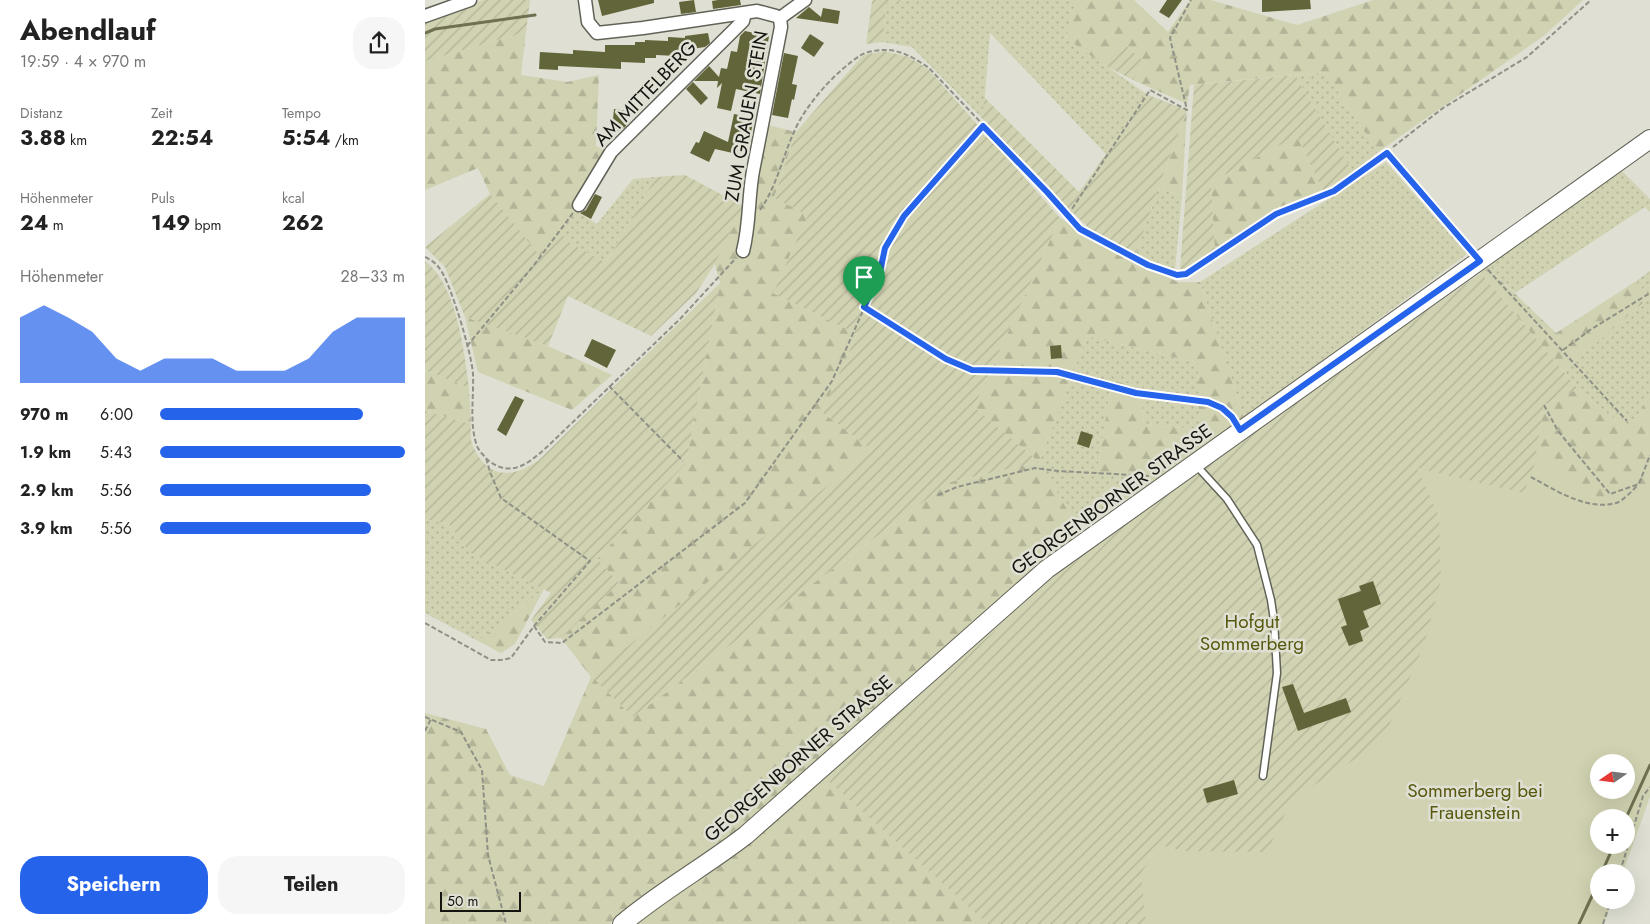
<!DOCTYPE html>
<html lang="de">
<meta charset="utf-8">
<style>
:root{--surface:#fff;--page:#f6f6f6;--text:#222;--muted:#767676;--accent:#2563eb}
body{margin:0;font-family:Jost,sans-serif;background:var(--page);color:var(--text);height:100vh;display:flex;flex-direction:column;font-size:19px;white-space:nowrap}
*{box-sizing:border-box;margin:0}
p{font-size:16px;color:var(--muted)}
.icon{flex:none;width:28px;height:28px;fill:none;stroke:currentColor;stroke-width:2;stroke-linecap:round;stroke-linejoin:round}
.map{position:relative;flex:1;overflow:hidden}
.panel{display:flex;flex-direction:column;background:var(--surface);width:425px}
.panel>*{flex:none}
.needle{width:32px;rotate:256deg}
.tools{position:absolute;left:1165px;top:754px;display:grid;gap:10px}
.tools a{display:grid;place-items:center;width:45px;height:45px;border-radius:50%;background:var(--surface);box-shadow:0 5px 20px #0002;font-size:25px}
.scale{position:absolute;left:15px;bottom:12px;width:81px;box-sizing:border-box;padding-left:5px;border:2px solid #141410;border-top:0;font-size:14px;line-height:18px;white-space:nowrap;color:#141410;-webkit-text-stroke:4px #dfe0d3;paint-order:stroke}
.pin{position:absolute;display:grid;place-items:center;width:42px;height:42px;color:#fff;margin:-51px -21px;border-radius:50% 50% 50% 0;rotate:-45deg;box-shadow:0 0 5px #0007}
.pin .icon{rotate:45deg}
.round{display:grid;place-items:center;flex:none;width:52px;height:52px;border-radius:20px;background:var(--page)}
.headline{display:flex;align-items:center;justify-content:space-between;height:85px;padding:0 20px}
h1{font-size:28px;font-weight:700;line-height:38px}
.figures{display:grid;grid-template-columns:repeat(3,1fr);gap:8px;height:85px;padding:5px 20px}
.figures div{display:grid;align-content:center}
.figures b{font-size:21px;font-weight:700}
.figures small{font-size:14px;font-weight:400}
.figures p{font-size:14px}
.chart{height:140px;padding:10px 20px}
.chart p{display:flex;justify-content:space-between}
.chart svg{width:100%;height:90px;margin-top:5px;fill:var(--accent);opacity:.7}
.action{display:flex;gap:10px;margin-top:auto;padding:10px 20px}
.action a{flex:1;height:58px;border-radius:20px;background:var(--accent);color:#fff;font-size:20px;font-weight:700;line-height:58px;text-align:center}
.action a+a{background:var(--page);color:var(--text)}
ul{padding:0 20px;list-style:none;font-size:16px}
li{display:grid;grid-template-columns:80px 60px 1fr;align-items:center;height:38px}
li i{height:12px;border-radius:6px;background:var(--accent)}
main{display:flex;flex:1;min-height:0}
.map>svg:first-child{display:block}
</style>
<main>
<section class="panel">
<div class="headline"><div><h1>Abendlauf</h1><p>19:59 · 4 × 970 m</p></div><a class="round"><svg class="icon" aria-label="share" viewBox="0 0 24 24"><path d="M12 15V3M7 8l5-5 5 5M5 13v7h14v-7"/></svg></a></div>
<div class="figures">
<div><p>Distanz</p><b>3.88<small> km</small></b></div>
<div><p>Zeit</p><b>22:54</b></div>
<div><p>Tempo</p><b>5:54<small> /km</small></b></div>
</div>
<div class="figures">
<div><p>Höhenmeter</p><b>24<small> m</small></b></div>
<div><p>Puls</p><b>149<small> bpm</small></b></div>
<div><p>kcal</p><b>262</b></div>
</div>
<div class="chart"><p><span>Höhenmeter</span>28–33 m</p>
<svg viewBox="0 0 160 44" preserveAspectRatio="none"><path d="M0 44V12L10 6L20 12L30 19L40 32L50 38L60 32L70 32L80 32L90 38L100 38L110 38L120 32L130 19L140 12L150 12L160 12V44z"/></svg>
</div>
<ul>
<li><b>970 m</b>6:00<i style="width:83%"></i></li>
<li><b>1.9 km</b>5:43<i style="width:100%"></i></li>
<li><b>2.9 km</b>5:56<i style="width:86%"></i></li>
<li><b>3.9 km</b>5:56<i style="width:86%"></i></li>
</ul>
<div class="action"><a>Speichern</a><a>Teilen</a></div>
</section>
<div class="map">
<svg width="1225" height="924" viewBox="0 0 1225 924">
<defs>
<pattern id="grass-dots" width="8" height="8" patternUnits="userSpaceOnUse" patternTransform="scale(1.25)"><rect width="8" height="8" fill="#d0d2b1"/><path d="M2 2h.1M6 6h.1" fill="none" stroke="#b2b397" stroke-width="1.8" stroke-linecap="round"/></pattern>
<pattern id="forest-firs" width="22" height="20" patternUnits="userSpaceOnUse" patternTransform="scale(1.25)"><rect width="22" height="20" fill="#d0d2b1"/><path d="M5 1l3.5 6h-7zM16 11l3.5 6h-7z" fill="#b2b397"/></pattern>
<pattern id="garden-furrows" width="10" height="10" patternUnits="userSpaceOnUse" patternTransform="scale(1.25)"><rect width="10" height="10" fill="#d0d2b1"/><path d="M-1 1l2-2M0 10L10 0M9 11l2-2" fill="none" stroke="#b2b397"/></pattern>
</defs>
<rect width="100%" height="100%" fill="#dfe0d3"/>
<g fill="url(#grass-dots)">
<path d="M480,0H651L641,38L723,95L681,154L565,33L558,119L487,47L458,42L461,3Z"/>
<path d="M900,72L953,152L928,172L870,75Z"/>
<path d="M961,162L1042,254L819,418L775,282Z"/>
<path d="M1193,167L1225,199V212L1220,207L1090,293L1058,263Z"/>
<path d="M231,177L181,263L131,235L147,208L172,224L208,179Z"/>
<path d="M733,189L757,195L750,269L710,257Z"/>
<path d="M1225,271V393L1204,431L1153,389L1138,371L1225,297L1211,281Z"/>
<path d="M662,336L773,363L775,429L719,425L717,386L687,381L672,472L728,483L653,528L614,462Z"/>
<path d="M0,519L24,524L44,552L119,589L53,641L0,613Z"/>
</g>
<g fill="url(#forest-firs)">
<path d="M651,0H709L743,32L765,0H786L872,25L948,0H1158L1120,35L953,152L900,72L765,85L762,104L708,80L720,63L697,43L679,65L641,38Z"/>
<path d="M101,32L96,75L142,82L174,75L171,146L184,151L131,235L115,257L65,194L53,168L0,190V61Z"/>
<path d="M762,110L757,195L733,189Z"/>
<path d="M335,123L371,132L349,198L384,214L348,293L432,334L397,412L447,450L167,676L208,717L525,482L614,462L549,407L635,218L689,253L753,282H775L819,418L728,483L672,472L687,381L717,386L719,425L774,429L773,363L662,336L614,462L653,528L654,536L584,590L316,829L274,859L230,888L184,924H0V713L61,729L85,775L119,786L166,677L136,638L194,583L172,559L261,463L295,283L290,264L318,206Z"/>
<path d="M872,136L898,191L851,212L790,256L786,182Z"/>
<path d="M1058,263L1131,333L1211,281L1225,297L1138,371L1056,273Z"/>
<path d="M40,317L123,346L187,375L147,410L53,372Z"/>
<path d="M0,370L44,388L46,424L0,411Z"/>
<path d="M1153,389L1204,431L1225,393V734L1108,472L1119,405Z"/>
<path d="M677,539L721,924H210C248,895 289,871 327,842L595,603Z"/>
<path d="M119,589L90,644L76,653L53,641Z"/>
</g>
<path fill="#d0d2b1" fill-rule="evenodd" d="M1061,389L1155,487L1168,492L1179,505L1203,479L1225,497V797L1198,872H1174V900H1188L1178,924H673L953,468ZM1174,762H1201V790H1174ZM1174,818H1201V845H1174Z"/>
<g fill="url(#garden-furrows)">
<path d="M59,0H105L101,32L0,61V20L42,4Z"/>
<path d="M449,0H480L461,3L458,42L441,44L447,1Z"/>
<path d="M697,42L720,63L708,80L679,65Z"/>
<path d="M459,51L484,57L503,69L635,218L549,407L614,462L525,482L208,717L166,676L447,450L397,412L432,334L348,293L383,215L349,198L371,132L438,55Z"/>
<path d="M870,75L928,172L898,191L872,136L786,182L790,256L772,267L755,269L769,85Z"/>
<path d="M723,95L762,110L733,189L710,257L664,228L643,208L558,119L559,97L654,192Z"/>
<path d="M260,175L318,206L290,264L271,293L226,336L143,296L123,346L40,317L20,267L0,247L65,194L115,256L131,235L181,263L231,177Z"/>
<path d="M0,261C32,285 39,351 44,388L0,370Z"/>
<path d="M1056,273L1153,389L1119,405L1108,472L1098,493L992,468L1014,517L1016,580L999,645L957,742L867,799L842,852L758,851L735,845L716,873L721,924H563L399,777L677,539L774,468Z"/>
<path d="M295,283L261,463L172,559L194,583L136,638L122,639L106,620L126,593L44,552L24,524L0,519V411L46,424C46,431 45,438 47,444C61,478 86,480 114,460Z"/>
</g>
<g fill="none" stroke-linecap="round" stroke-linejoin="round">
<g stroke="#6e7050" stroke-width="3">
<path d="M0,33L10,29L110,15"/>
<path d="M1201,818L1225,765"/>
<path d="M1177,872L1189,845"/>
<path d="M1154,924L1174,881"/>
</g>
</g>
<g fill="#626439">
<path d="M173,0H229V3L177,16Z"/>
<path d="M269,0L271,12L256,14L254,2Z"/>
<path d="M293,0H315L316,5L288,9L287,1Z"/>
<path d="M742,0H757L744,18L734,12Z"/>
<path d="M837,0H885L886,9L837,12Z"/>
<path d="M384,7L396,17L398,8L415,11L413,24L371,18Z"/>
<path d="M320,31L344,36L335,94L311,89L306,111L292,108L297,83L292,88L293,81H269L284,66L294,77L296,68L302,69L306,51L312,52L315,36Z"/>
<path d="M283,33L285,43L280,47L252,51V56L231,55V58H220V63L196,62V69L133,66V70L114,69L115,52L148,54V50L180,52V45H210V42H220V40L243,41V37L260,38V36Z"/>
<path d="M385,34L399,43L389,57L376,48Z"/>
<path d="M359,53L373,56L367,84L372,85L369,100L367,99L363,118L347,115Z"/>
<path d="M268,82L283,98L276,105L261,89Z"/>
<path d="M189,109L203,111L201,126L196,131L187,130Z"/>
<path d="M309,114L329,118L321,156L290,149L284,162L265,153L271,142L274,143L279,131L303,142Z"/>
<path d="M170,194L177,197L166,219L155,213L161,210Z"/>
<path d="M167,339L191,350L182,368L159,356Z"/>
<path d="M636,345L637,358L626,359L625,346Z"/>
<path d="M90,396L99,400L81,436L72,430Z"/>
<path d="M656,431L668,435L664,448L652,444Z"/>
<path d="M948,581L956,604L938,611L944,627L935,631L938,641L924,646L916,627L922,625L913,599L936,591L934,586Z"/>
<path d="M868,684L879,713L921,698L926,712L873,731L857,687Z"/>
<path d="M809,780L813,794L782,803L778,789Z"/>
</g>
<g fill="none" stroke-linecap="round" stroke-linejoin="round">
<g stroke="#626358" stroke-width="9">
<g id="service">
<path d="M962,153L1054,260"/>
<path d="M770,464L802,499L832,545L846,600L849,620L852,673L838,776"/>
</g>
</g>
<g stroke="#626358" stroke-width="15">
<g id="minor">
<path d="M160,0L163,22L172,33L218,28L332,11L351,16L355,18"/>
<path d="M0,16L45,0"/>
<path d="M355,18L380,0"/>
<path d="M154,205L186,152L318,21L320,13"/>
<path d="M318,251C325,224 323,198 328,171C337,123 347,75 356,27L355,18"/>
</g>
</g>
<g stroke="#626358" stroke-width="20">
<path id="secondary" d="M197,924C236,891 281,866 321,835L622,569L1225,139"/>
</g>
<g stroke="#8f9086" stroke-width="2" stroke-dasharray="5 2.5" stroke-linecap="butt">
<path d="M968,147L1018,108L1102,57L1166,0"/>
<path d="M335,210C352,186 357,158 369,132C381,104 410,72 436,55C441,52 452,50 458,50C475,49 491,59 504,68L622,192L655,229L723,265L752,275L761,273L851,214L909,191L955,158"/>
<path d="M643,215L725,90L762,110L745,38L766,0"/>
<path d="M0,257C6,260 11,263 15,269C26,284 47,355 48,374C49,397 44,424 52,446C54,451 60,457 64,461C88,479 106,461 123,446L255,319L311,258"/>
<path d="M1063,270L1202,421"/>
<path d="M440,307L521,359L547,370L632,372L711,393L783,402L797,408L808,420"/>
<path d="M42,346L109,265L148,213"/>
<path d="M1138,350L1165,330L1225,293"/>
<path d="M184,386L258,461"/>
<path d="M1119,405L1133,431L1185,494L1214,484L1225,455"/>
<path d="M1106,477C1130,490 1162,511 1191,503C1198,501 1207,491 1212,486"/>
<path d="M513,495L532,487L610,468L633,471L726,476"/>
<path d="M0,623L66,660H76L86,658L109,626L165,561L76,498L65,472L61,458"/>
<path d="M109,626L120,642L137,643L320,503L407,381L455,272L460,248L479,216L558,126"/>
<path d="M0,717L36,732L57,770L63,855L81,924"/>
<path d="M0,731L6,719"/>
<path d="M1195,872L1218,796L1225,787"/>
<path d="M1178,924L1186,900"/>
</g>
<use href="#service" stroke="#fff" stroke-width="6"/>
<use href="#minor" stroke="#fff" stroke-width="12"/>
<use href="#secondary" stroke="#fff" stroke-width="18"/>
</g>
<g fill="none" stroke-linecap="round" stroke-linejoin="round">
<g stroke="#fff" stroke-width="10">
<path id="route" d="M558,126L622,192L655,229L723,265L752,275L761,274L851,214L909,191L962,153L1055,261L815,430L807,417L797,408L783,402L711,393L632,372L547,370L521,359L439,307L455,272L460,248L479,216Z"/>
</g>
<use href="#route" stroke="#2563eb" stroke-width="6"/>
</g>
<g text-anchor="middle" stroke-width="5" stroke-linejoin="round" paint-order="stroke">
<g font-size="19" fill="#141410" stroke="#dfe0d3">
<text transform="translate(220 93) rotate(-46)" y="7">AM MITTELBERG</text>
<text transform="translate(321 116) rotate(-80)" y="7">ZUM GRAUEN STEIN</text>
<text transform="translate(686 499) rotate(-36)" y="7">GEORGENBORNER STRASSE</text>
<text transform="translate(373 758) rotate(-41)" y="7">GEORGENBORNER STRASSE</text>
</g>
<g font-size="19" fill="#58590e" stroke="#dfe0d3">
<text x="827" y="628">Hofgut<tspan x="827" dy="22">Sommerberg</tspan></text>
<text x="1050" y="797">Sommerberg bei<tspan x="1050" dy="22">Frauenstein</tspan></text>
</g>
</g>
</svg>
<div class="tools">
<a><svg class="needle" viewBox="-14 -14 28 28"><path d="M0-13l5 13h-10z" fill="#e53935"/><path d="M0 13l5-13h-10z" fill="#767676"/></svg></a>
<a>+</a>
<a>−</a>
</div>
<div class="scale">50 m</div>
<div class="pin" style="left:439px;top:307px;background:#1e9e55"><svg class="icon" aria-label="arrive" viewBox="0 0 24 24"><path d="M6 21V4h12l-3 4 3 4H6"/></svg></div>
</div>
</main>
